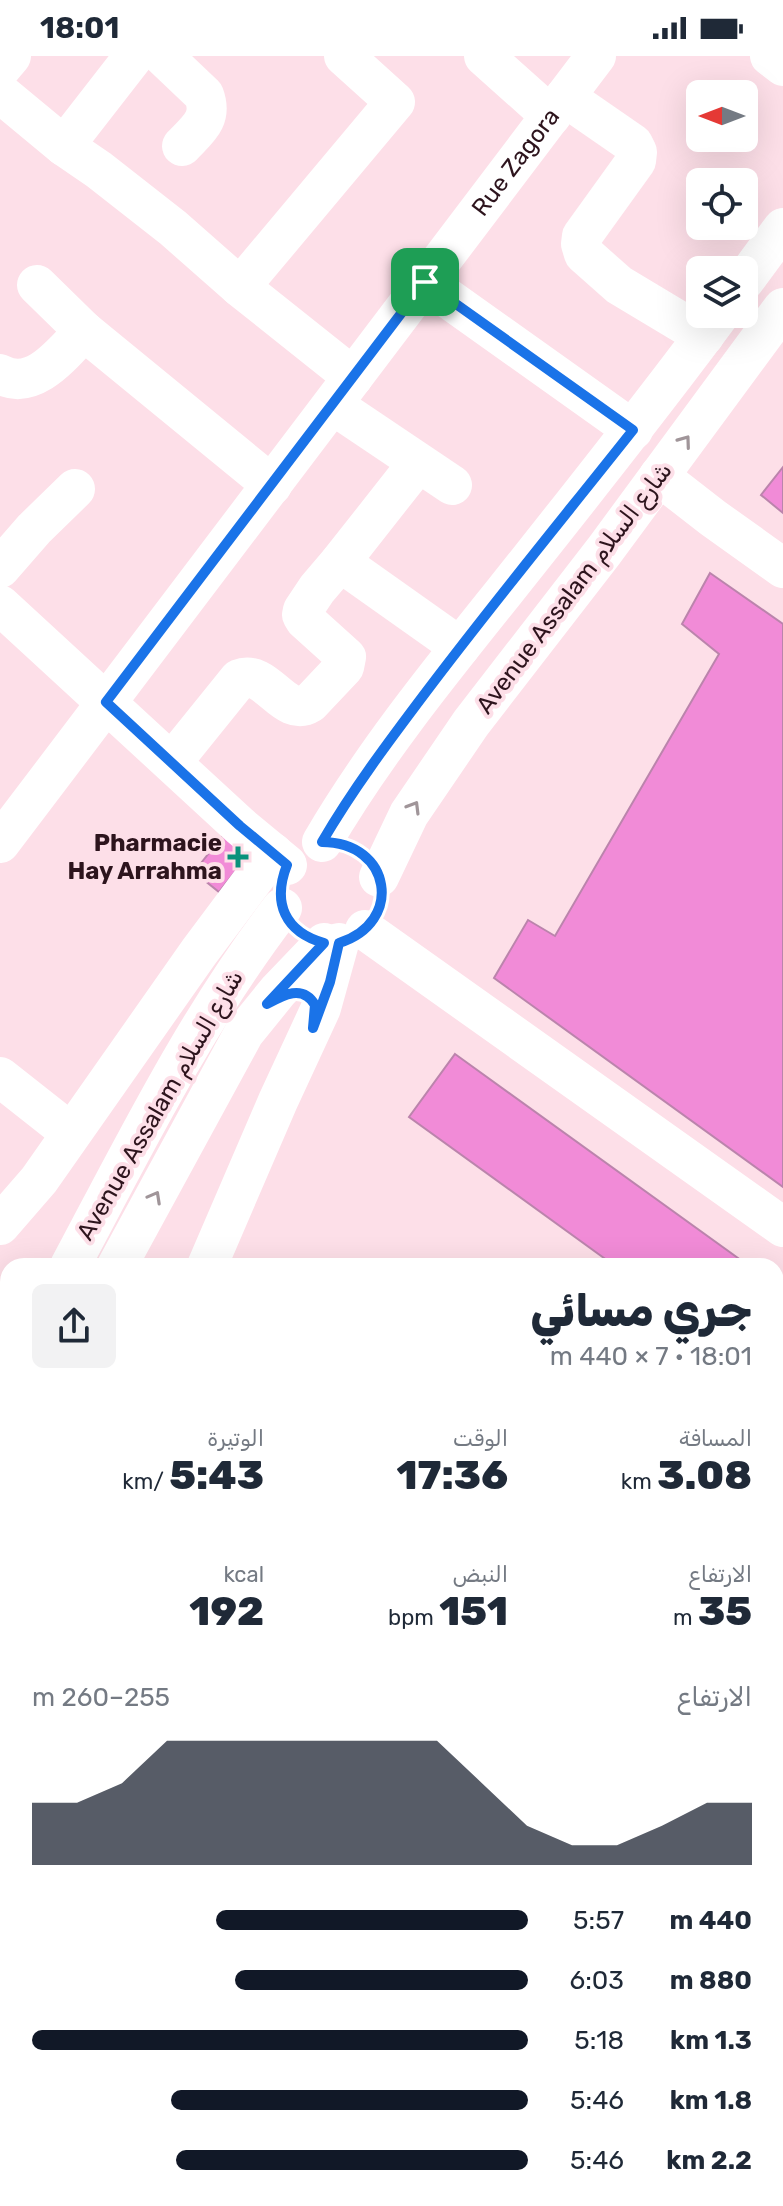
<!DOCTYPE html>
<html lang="ar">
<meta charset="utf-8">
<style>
:root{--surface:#fff;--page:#f2f2f3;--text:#1f2937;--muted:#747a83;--accent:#111827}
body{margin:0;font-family:Rubik,Vazirmatn,sans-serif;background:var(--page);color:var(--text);direction:rtl;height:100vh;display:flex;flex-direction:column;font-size:30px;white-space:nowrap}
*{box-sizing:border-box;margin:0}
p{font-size:26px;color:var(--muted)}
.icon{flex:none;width:44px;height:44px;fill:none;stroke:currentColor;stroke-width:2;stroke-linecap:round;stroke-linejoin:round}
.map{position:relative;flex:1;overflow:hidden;direction:ltr}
.sheet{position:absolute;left:0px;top:1202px;width:784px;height:948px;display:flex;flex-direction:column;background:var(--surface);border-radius:24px 24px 0 0;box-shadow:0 8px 32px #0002;direction:rtl}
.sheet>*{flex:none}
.needle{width:52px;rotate:270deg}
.tools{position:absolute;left:686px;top:24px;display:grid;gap:16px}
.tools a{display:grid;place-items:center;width:72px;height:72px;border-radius:12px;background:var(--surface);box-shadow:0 8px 32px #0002;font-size:40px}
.pin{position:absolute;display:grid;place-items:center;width:68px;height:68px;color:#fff;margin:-34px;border-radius:16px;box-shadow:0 4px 12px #0006}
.round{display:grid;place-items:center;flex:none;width:84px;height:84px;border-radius:12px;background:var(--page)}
.summary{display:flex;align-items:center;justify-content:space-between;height:136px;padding:0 32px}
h1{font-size:44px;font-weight:800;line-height:60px}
.metrics{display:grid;grid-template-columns:repeat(3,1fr);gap:12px;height:136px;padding:8px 32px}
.metrics div{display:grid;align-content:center}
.metrics b{font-size:40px;font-weight:800}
.metrics small{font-size:22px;font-weight:400}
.metrics p{font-size:22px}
.chart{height:224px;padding:16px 32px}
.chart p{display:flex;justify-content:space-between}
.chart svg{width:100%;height:144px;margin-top:8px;fill:var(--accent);opacity:.7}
ul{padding:0 32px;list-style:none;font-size:26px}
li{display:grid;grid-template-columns:128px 96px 1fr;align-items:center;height:60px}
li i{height:20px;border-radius:10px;background:var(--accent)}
.status{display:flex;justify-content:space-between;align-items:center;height:56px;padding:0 40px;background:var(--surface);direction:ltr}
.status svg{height:22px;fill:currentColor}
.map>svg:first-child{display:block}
</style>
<div class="status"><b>18:01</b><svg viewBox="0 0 49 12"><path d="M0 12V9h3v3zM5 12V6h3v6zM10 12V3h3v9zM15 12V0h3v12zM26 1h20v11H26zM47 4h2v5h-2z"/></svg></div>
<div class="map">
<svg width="783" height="2150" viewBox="0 0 783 2150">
<rect width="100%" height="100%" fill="#fddfe8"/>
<g fill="#f18bd7" stroke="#bb84ac" stroke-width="2">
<path d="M783,411V457L761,439Z"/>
<path d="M710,517L783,568V1131L494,922L528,864L555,880L719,598L682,568Z"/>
<path d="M224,778L249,798L219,836L194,816Z"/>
<path d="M455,998L749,1210H615L409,1061Z"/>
<path d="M776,1230L783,1235V1331L776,1326Z"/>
<path d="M0,1915L8,1920V1988L0,1983Z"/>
<path d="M0,2015L8,2021V2070L0,2081Z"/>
<path d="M8,2084V2127L0,2122V2096Z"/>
<path d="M29,2142H286L298,2150H41Z"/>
<path d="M614,2142H654L649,2150H608Z"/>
</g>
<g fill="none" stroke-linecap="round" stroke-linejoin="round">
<g stroke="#fff" stroke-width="40">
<path d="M134,0L64,90L99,114L173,172L240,231L353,321"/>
<path d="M163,0L204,39C213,63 198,73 182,90"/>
<path d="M484,0L551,60"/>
<path d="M770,0L783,10"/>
<path d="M0,13L11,0"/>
<path d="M0,37L64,90"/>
<path d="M565,41L633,88L637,96L636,105L582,180L581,188L584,198L619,229L704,280"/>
<path d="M744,225L783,172"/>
<path d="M425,226L633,374"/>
<path d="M37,229L84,275L272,429"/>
<path d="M240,231L395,46L344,0"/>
<path d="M0,318C33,337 63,297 84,275"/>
<path d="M333,349L452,429"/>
<path d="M659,420L713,462L783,512"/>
<path d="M340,506L460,591"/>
<path d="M0,512L34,473L75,433"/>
<path d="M0,549L240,770L287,809"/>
<path d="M172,706L239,623C267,612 284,663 310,647L344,611L346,601L305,564L302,559L303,554L317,533L340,506L418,407"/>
<path d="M322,786C374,697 440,616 504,536C577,444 650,353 720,258"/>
<path id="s1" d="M0,787L596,0"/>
<path d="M379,821L409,758L471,667L604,495L783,252"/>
<path d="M365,874L783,1171"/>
<path d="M0,1021L71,1077"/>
<path d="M0,1169L39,1124L199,896L273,797"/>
<path d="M70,1210C135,1088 197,962 282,852"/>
<path d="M117,1210L244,977L278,935L324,887"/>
<path d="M207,1210L278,1045L321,952L339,887"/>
<path d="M0,1327L8,1316"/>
<path d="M0,1396L8,1385"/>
<path d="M776,1635L783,1627"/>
<path d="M0,1647H8"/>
<path d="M776,1999L783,2001"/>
<path d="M776,2108L783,2111"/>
<path d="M305,2142L315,2150"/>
</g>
<g stroke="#654a53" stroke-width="6" stroke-dasharray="10 10" stroke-linecap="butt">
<path d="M0,1780L8,1785"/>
<path d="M0,1801L8,1807"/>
<path d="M489,2142L500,2150"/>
<path d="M519,2142L531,2150"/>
</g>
</g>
<defs><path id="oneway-chevron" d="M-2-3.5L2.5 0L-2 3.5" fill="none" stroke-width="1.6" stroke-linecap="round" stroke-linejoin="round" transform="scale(2)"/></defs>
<g stroke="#a09599">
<use href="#oneway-chevron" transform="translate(685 385) rotate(-54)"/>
<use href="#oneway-chevron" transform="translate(414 751) rotate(-59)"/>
<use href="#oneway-chevron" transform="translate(155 1141) rotate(-61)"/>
</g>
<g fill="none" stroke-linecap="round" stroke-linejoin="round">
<g stroke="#fff" stroke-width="16">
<path id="route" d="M425,226L633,374C564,461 493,547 426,636C389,685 353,733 322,786C392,786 404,867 339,887L330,926L313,972L315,949C303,928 283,939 267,948L324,887C285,876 272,847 287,809L240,770L106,646Z"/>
</g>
<use href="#route" stroke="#1a73e8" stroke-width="10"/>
</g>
<path fill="#09927c" stroke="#fddfe8" stroke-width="3" d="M234 789h8v8h8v8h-8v8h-8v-8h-8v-8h8z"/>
<g text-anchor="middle" stroke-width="8" stroke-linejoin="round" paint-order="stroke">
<g font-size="24" fill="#2d141d" stroke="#fddfe8">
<text dy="8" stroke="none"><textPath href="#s1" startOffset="854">Rue Zagora</textPath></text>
<text transform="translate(574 532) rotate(-53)" y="8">Avenue Assalam شارع السلام</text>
<text transform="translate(160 1049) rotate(-60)" y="8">Avenue Assalam شارع السلام</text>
</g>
<g font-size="24" font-weight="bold" fill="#2d141d" stroke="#fddfe8" text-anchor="end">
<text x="222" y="795">Pharmacie<tspan x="222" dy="28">Hay Arrahma</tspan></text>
</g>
</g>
</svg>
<div class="tools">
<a><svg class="needle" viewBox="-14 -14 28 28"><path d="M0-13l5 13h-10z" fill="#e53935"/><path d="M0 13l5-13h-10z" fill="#747a83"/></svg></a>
<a><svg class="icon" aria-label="locate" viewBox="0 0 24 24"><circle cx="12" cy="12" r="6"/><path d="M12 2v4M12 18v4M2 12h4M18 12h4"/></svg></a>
<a><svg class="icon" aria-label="layers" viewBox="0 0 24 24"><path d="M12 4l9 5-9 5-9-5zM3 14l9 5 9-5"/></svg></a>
</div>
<div class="pin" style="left:425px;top:226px;background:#1e9e55"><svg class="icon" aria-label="arrive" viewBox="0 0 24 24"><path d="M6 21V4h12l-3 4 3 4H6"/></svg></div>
<section class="sheet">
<div class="summary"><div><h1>جري مسائي</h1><p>18:01 · 7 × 440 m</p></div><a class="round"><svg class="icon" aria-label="share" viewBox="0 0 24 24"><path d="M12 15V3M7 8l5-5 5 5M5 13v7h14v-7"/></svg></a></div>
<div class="metrics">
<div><p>المسافة</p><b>3.08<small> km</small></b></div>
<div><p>الوقت</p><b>17:36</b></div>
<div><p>الوتيرة</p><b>5:43<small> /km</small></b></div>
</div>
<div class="metrics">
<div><p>الارتفاع</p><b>35<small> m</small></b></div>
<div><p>النبض</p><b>151<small> bpm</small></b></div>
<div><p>kcal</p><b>192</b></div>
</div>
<div class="chart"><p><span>الارتفاع</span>255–260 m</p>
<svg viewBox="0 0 160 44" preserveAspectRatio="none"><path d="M0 44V25L10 25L20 19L30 6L40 6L50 6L60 6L70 6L80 6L90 6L100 19L110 32L120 38L130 38L140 32L150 25L160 25V44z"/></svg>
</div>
<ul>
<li><b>440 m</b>5:57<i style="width:63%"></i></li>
<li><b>880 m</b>6:03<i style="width:59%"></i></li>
<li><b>1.3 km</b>5:18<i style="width:100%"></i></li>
<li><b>1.8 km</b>5:46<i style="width:72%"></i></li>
<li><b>2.2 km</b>5:46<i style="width:71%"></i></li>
</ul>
</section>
</div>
